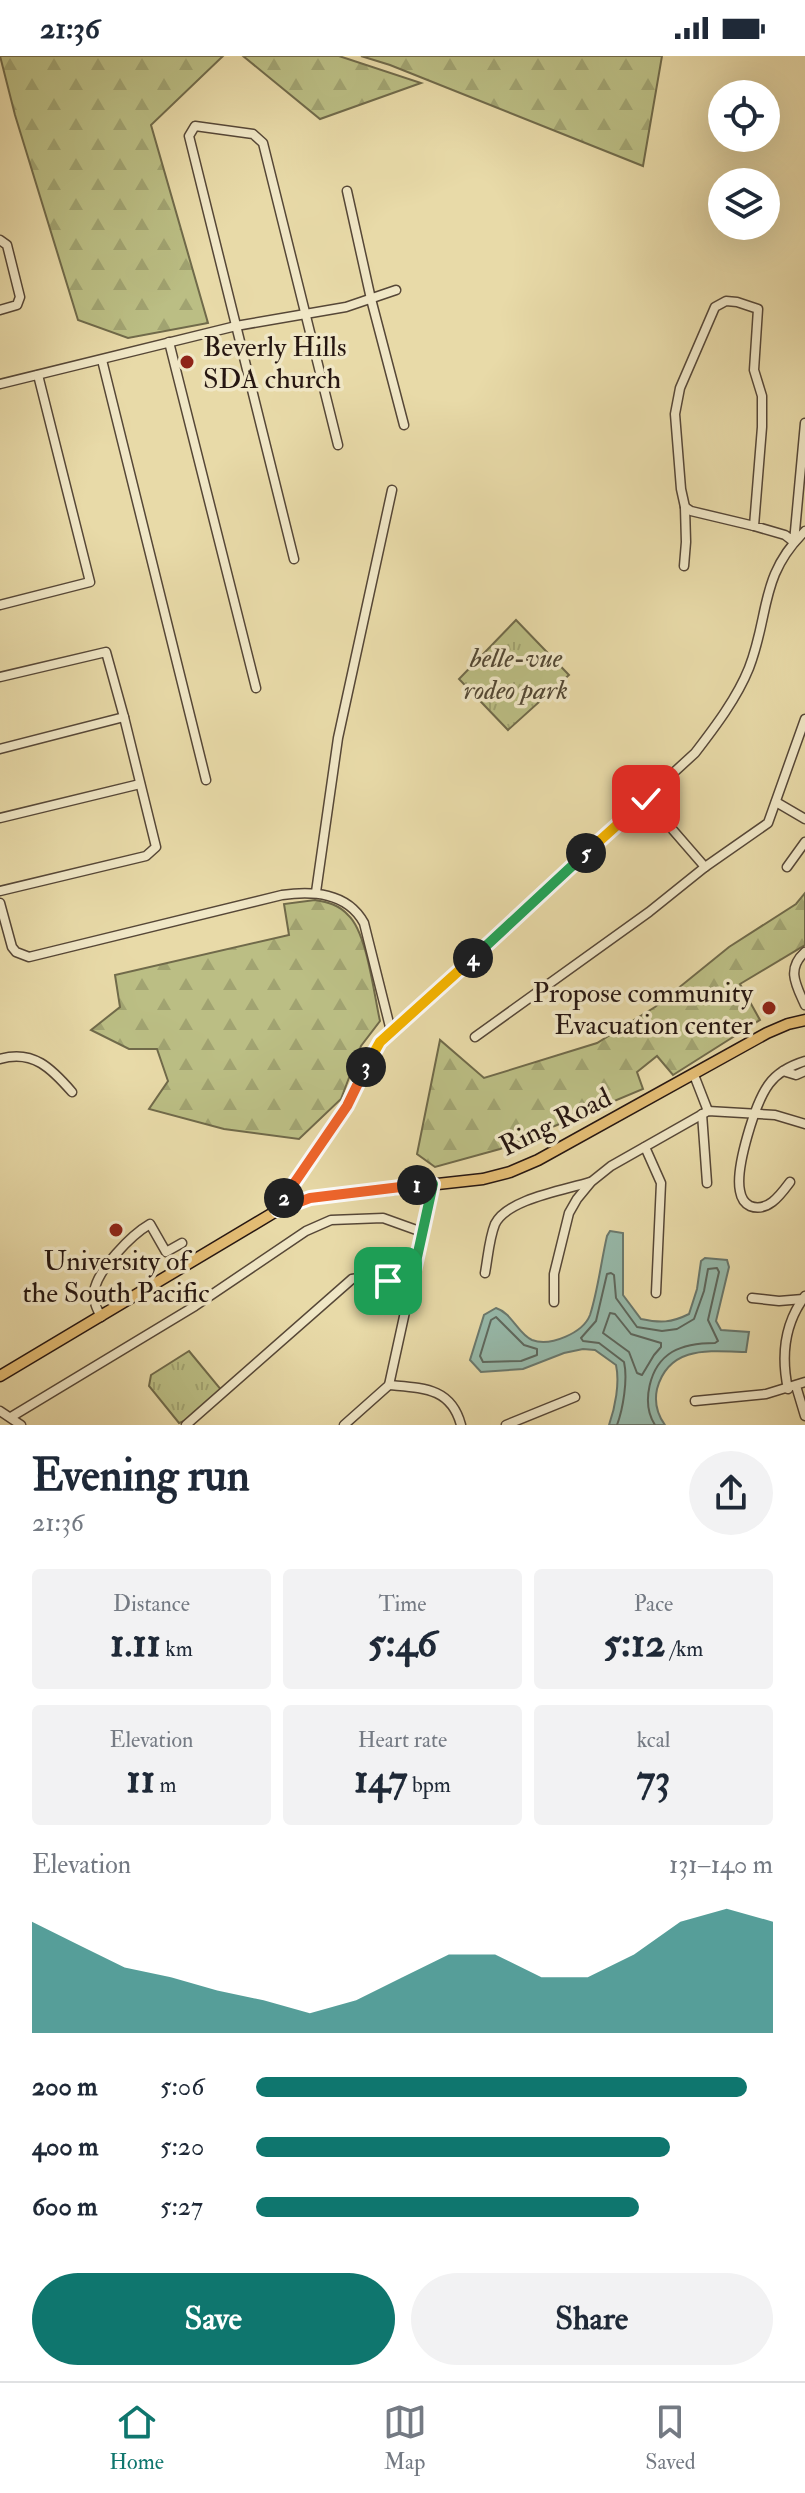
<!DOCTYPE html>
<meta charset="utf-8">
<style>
:root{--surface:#fff;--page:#f2f2f3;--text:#1f2937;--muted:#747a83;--line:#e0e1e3;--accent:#0f766e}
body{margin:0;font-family:"IM FELL Double Pica",serif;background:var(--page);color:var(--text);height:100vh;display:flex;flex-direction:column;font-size:30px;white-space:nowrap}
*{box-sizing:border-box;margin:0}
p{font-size:26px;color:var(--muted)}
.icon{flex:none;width:44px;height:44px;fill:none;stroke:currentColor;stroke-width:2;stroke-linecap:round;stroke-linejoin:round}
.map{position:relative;height:1369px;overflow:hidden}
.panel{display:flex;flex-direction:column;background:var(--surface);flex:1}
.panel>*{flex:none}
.fabs{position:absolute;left:708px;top:24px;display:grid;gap:16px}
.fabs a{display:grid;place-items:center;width:72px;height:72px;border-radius:50%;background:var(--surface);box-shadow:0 8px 32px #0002;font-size:40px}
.pin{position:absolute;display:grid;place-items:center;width:68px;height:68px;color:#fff;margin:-34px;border-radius:16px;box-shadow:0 4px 12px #0006}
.km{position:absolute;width:40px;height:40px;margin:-20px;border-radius:50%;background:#222;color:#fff;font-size:22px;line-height:40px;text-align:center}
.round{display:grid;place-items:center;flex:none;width:84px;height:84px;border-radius:42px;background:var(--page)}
.head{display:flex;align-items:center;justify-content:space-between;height:136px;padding:0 32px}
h1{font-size:44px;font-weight:800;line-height:60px}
.stats{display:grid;grid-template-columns:repeat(3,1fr);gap:12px;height:136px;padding:8px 32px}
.stats div{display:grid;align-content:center;border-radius:8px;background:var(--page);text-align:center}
.stats b{font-size:40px;font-weight:800}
.stats small{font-size:22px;font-weight:400}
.stats p{font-size:22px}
.chart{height:224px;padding:16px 32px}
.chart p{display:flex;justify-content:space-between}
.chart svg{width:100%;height:144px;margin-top:8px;fill:var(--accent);opacity:.7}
.primary-button{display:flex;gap:16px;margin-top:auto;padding:16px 32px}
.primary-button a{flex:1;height:92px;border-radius:48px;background:var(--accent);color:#fff;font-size:32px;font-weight:800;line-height:92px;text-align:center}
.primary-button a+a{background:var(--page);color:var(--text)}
ul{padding:0 32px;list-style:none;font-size:26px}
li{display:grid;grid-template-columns:128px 96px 1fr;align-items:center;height:60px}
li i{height:20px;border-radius:10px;background:var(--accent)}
.status{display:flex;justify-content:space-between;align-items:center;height:56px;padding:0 40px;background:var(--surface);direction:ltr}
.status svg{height:22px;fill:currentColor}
.dock{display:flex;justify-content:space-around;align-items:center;height:112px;border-top:2px solid var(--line);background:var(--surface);font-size:22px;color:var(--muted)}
.dock a{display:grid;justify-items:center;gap:4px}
.dock .selected{color:var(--accent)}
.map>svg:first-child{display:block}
</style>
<div class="status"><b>21:36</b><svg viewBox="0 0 49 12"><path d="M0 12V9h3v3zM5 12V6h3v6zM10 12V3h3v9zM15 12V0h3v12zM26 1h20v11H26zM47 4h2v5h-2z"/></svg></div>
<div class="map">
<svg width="805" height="1369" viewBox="0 0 805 1369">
<defs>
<pattern id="forest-firs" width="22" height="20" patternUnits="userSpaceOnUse" patternTransform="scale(2)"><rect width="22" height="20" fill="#bbbe84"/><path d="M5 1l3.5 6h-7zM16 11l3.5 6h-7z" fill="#a1a371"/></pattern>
<pattern id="park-tufts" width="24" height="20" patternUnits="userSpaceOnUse" patternTransform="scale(2)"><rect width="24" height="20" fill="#bbbe84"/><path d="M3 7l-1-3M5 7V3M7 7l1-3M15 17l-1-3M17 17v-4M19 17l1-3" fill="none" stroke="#a1a371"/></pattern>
</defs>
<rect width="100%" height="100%" fill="#e8daa8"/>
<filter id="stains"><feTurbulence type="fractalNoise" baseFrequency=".0025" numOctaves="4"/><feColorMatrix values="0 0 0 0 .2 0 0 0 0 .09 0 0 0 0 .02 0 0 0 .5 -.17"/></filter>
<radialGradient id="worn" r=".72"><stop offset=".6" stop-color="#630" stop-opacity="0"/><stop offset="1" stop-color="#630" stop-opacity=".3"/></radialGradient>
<g fill="url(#forest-firs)" stroke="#706a4a" stroke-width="2">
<path d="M0,0H223L151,69L208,267L128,282L78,264L15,59Z"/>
<path d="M243,0H339L421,27L320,63Z"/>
<path d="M361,0H662L643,110L390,9Z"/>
<path d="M805,837V889L740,928L760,964L673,1019L657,1000L637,1016L643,1033L500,1093L435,1111L417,1098L440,984L484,1022L597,987L655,951L729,891L796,848Z"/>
<path d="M315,844C328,846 339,849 348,859C367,876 374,939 380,965L361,990L341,1043L299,1083L224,1073L149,1053L168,1025L157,993H129L91,974L120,951L115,919L289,879L284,848Z"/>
</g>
<g fill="url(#park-tufts)" stroke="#706a4a" stroke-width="2">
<path d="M516,564L569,619L508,674L459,623Z"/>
<path d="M189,1295L223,1336L190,1363L179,1367L149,1330L151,1319Z"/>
</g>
<path fill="#97baab" stroke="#6a786d" stroke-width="2" d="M610,1175L623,1177V1239L641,1263C660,1267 671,1267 689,1258L697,1233L701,1205L705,1202L727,1204L729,1211L716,1265L721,1274L749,1276L746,1296C710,1295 669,1289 657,1333C654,1347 657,1358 665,1369H609C615,1352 620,1327 616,1309L595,1294L583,1293L564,1297L523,1313L481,1316L470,1304L484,1259L496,1252C512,1257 518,1278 532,1284C550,1291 583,1277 590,1259C598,1234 601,1206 607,1180Z"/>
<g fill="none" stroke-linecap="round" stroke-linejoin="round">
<g stroke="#5e685e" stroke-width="2">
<path d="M610,1257L615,1258L631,1278L661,1287V1291L654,1299L642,1319L637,1317L629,1296L603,1277Z"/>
<path d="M496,1261L524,1289L537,1293V1299L521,1305L483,1306L480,1300L491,1264Z"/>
<path d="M617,1369C623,1353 628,1323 624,1306L599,1287L583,1285L581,1282L596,1265L607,1218L611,1217L614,1219L616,1242L637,1271L662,1275L677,1273L694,1263L704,1235L708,1213L717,1212L719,1216L708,1264L718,1285L715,1287C701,1287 684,1289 672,1296C649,1310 641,1347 655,1369"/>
</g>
<g stroke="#564737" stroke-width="11">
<g id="minor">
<path d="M347,135L371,243L404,369"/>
<path d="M0,184L7,189L20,241L17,249L0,254"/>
<path d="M169,286L256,632"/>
<path d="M102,304L206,724"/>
<path d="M0,328L236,270L346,251L396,234"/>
<path d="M685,451L681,433L675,358L680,332L715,251L726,245L737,246L758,253L754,314L762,340V371L754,470L785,479L794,486L805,367"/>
<path d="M294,503L189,80L195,70L253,78L263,87L338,389"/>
<path d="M684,510L686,486L685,451L691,455L754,470"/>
<path d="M0,549L90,526L38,319"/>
<path d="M0,621L106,596L124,661L156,791L146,800L0,835"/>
<path d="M0,693L124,661"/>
<path d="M646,743L705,811"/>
<path d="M776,746L805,763"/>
<path d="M0,762L140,728"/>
<path d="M787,811L805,786"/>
<path d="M316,836L338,682L392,434"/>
<path d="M0,847L12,891L16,896L29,901L282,839C312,835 347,836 364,867L391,975"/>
<path d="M805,896C786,913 796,929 805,949"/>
<path d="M475,981L649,856L705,811L768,767L805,663"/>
<path d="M0,1003C33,993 52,1013 72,1036"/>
<path d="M783,1015L796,1019L805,1015"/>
<path d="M694,1019L708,1055"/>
<path d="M702,1058L707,1127"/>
<path d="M645,1091L661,1127L656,1237"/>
<path d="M790,1126C781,1138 768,1157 750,1150C744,1147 741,1141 740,1135C735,1112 755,1047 769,1028C777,1017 792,1009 805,1005"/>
<path d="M278,1154C296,1118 322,1087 345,1053C359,1032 366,1007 380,986L695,697C715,671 737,642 749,612C770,558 759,520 805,475"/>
<path d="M485,1217C488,1201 489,1183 495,1168C507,1143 565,1134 590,1126"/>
<path d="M752,1242L779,1245L803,1243"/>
<path d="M554,1246V1218L569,1157L577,1143L591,1126L611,1110L708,1055L775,1059L805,1068"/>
<path d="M101,1261C97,1253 93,1245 94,1236C97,1214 131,1179 150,1168L166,1196L182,1187"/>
<path d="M389,1329C422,1332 451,1331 461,1369"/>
<path d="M796,1330L805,1360"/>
<path d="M788,1333C781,1300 784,1268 805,1240"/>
<path d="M695,1345L766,1338L805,1326"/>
<path d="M0,1355L21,1369"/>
<path d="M11,1361L195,1250L306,1175L331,1164L383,1162L422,1176"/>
<path d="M186,1369L352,1223C366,1220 379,1219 391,1228C398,1233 400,1236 409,1238"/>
<path d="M344,1369L389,1329L433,1128"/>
<path d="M506,1369L575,1341"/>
</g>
</g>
<g stroke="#261611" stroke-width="13">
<path id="major" d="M0,1320L278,1154L310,1142L483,1123L510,1116L538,1104L767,977L788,968L805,964"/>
</g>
<use href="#minor" stroke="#f0e7c6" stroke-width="8"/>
<use href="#major" stroke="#e4bd74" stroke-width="10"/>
</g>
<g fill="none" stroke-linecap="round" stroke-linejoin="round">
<g stroke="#fff" stroke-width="16">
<path id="split-1" d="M388,1225L401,1236L409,1238L433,1128L417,1129"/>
</g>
<g stroke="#fff" stroke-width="16">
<path id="split-2" d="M284,1142L278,1154L310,1142L417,1129"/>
</g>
<g stroke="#fff" stroke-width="16">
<path id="split-3" d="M284,1142L347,1050L366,1011"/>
</g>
<g stroke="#fff" stroke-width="16">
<path id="split-4" d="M366,1011L380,986L473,902"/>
</g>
<g stroke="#fff" stroke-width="16">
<path id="split-5" d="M473,902L586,797"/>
</g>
<g stroke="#fff" stroke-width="16">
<path id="split-6" d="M586,797L646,743"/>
</g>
<use href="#split-1" stroke="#22a559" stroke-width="10"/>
<use href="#split-2" stroke="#f0652b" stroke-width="10"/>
<use href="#split-3" stroke="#f0652b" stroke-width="10"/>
<use href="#split-4" stroke="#f5b400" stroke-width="10"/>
<use href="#split-5" stroke="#22a559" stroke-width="10"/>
<use href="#split-6" stroke="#f5b400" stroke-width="10"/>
</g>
<g fill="#8f2418" stroke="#f0e7c6" stroke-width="3">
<circle cx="187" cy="306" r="8"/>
<circle cx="769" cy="952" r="8"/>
<circle cx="116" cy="1174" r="8"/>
</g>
<g text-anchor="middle" stroke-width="7" stroke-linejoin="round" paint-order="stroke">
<g font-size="28" fill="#261611" stroke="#f0e7c6" text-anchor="start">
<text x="203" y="300">Beverly Hills<tspan x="203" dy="32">SDA church</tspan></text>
<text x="753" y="946" text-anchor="end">Propose community<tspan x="753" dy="32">Evacuation center</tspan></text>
<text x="116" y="1214" text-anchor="middle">University of<tspan x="116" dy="32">the South Pacific</tspan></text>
</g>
<g font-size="28" font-style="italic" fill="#534834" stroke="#f0e7c6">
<text x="516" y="611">belle-vue<tspan x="516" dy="32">rodeo park</tspan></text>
</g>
<g font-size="28" fill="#261611" stroke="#f0e7c6">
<text transform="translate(555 1065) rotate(-26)" y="10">Ring Road</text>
</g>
</g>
<rect width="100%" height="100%" filter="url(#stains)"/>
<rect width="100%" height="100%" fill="url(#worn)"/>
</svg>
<div class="fabs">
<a><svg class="icon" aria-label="locate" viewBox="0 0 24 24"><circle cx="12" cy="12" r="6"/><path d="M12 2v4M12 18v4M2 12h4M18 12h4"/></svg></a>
<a><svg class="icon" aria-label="layers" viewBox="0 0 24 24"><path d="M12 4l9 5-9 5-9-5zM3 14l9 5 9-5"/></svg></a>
</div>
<div class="pin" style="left:388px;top:1225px;background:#1e9e55"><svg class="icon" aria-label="arrive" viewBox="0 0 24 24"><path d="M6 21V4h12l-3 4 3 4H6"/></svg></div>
<div class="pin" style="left:646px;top:743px;background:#d93025"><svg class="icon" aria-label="check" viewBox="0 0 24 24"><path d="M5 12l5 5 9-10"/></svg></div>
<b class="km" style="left:417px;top:1129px">1</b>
<b class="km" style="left:284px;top:1142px">2</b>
<b class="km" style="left:366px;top:1011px">3</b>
<b class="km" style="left:473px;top:902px">4</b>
<b class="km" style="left:586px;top:797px">5</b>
</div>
<section class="panel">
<div class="head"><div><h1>Evening run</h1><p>21:36</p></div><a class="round"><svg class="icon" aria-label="share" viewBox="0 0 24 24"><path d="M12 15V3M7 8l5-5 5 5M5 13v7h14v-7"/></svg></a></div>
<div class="stats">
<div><p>Distance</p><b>1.11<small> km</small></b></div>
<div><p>Time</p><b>5:46</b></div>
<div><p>Pace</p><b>5:12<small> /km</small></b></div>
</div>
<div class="stats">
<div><p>Elevation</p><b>11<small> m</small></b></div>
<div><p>Heart rate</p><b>147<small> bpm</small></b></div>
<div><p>kcal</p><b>73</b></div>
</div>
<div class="chart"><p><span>Elevation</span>131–140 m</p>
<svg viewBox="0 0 160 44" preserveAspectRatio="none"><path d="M0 44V10L10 17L20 24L30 27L40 31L50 34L60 38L70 34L80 27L90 20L100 20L110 27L120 27L130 20L140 10L150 6L160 10V44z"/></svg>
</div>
<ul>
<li><b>200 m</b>5:06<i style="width:95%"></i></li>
<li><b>400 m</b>5:20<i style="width:80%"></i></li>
<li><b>600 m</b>5:27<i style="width:74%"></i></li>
</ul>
<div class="primary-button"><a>Save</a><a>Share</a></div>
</section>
<nav class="dock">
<a class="selected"><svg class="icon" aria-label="home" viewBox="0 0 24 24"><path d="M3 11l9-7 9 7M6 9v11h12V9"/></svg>Home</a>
<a><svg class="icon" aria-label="map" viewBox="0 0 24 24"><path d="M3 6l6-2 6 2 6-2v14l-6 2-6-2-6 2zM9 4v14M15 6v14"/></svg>Map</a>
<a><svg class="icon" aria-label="saved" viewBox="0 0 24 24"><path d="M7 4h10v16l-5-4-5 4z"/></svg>Saved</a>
</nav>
